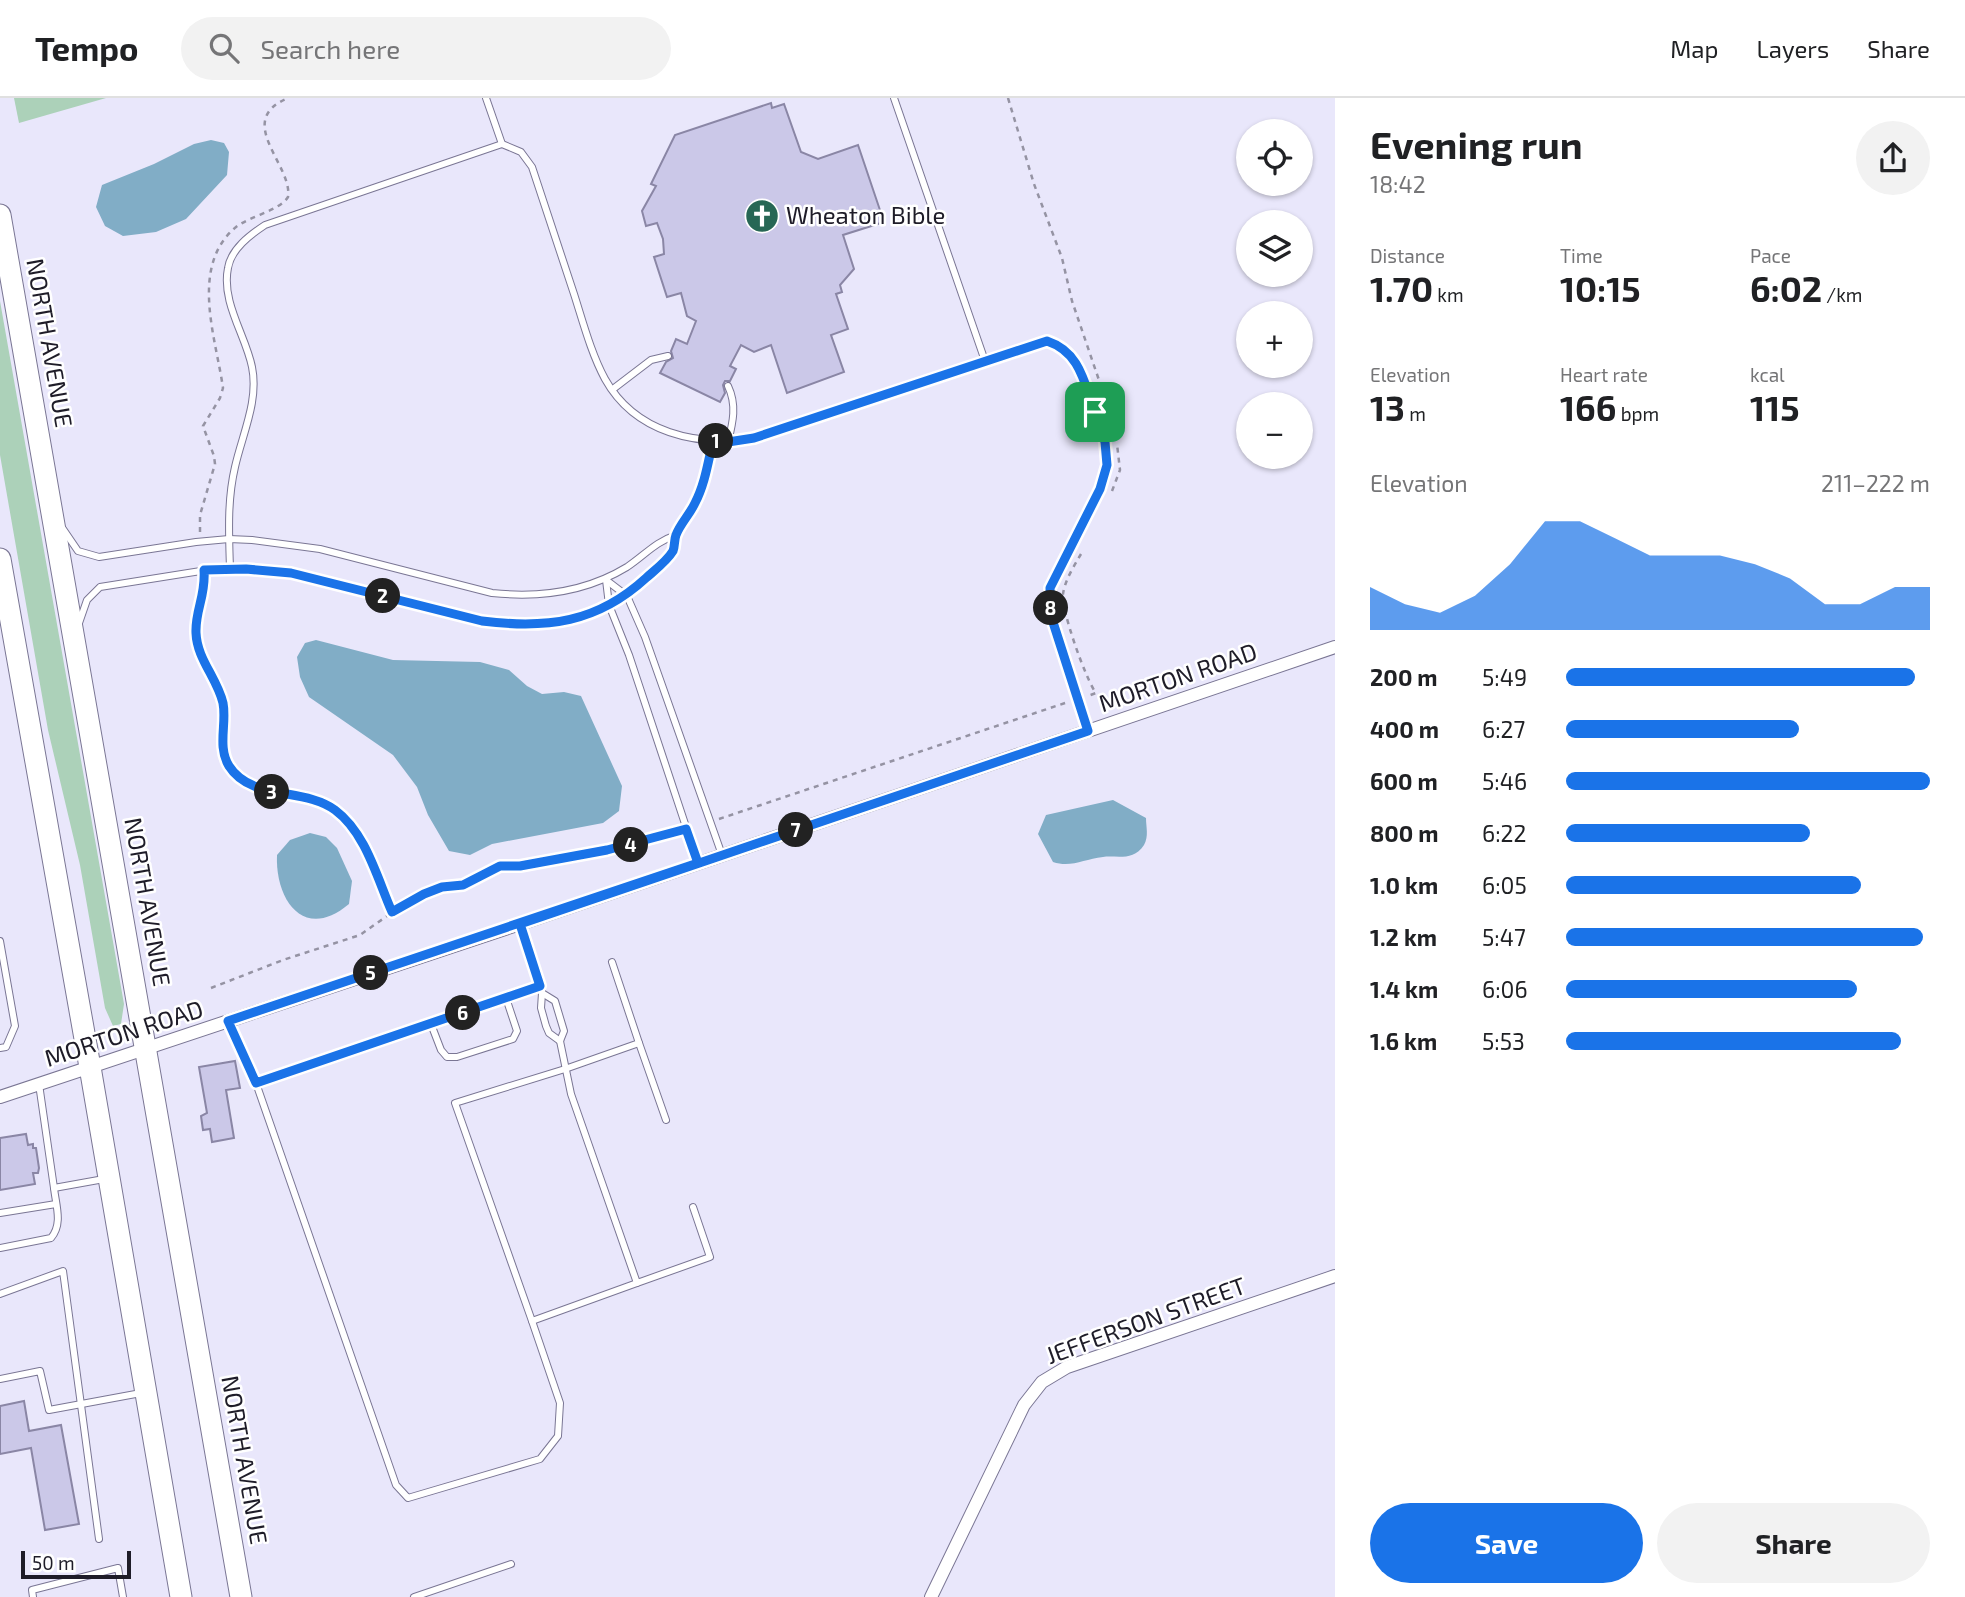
<!DOCTYPE html>
<meta charset="utf-8">
<style>
:root{--surface:#fff;--page:#f2f2f2;--text:#202124;--muted:#757577;--line:#e0e0e0;--accent:#1a73e8}
body{margin:0;font-family:"Exo 2",sans-serif;background:var(--page);color:var(--text);height:100vh;display:flex;flex-direction:column;font-size:26px;white-space:nowrap}
*{box-sizing:border-box;margin:0}
p{font-size:23px;color:var(--muted)}
.icon{flex:none;width:38px;height:38px;fill:none;stroke:currentColor;stroke-width:2;stroke-linecap:round;stroke-linejoin:round}
.map{position:relative;flex:1;overflow:hidden}
.side{display:flex;flex-direction:column;background:var(--surface);width:630px}
.side>*{flex:none}
.controls{position:absolute;left:1236px;top:21px;display:grid;gap:14px}
.controls a{display:grid;place-items:center;width:77px;height:77px;border-radius:50%;background:var(--surface);box-shadow:0 2px 5px #0004;font-size:35px}
.scale{position:absolute;left:21px;bottom:18px;width:110px;box-sizing:border-box;padding-left:7px;border:4px solid #1e1c28;border-top:0;font-size:19px;line-height:24px;white-space:nowrap;color:#1e1c28;-webkit-text-stroke:5px #fff;paint-order:stroke}
.pin{position:absolute;display:grid;place-items:center;width:60px;height:60px;color:#fff;margin:-30px;border-radius:14px;box-shadow:0 4px 10px #0006}
.km{position:absolute;width:35px;height:35px;margin:-18px;border-radius:50%;background:#222;color:#fff;font-size:19px;line-height:35px;text-align:center}
.round{display:grid;place-items:center;flex:none;width:74px;height:74px;border-radius:37px;background:var(--page)}
.overview{display:flex;align-items:center;justify-content:space-between;height:119px;padding:0 35px}
h1{font-size:38px;font-weight:700;line-height:52px}
.metrics{display:grid;grid-template-columns:repeat(3,1fr);gap:10px;height:119px;padding:7px 35px}
.metrics div{display:grid;align-content:center}
.metrics b{font-size:35px;font-weight:700}
.metrics small{font-size:19px;font-weight:400}
.metrics p{font-size:19px}
.chart{height:196px;padding:14px 35px}
.chart p{display:flex;justify-content:space-between}
.chart svg{width:100%;height:126px;margin-top:7px;fill:var(--accent);opacity:.7}
.action{display:flex;gap:14px;margin-top:auto;padding:14px 35px}
.action a{flex:1;height:80px;border-radius:42px;background:var(--accent);color:#fff;font-size:28px;font-weight:700;line-height:80px;text-align:center}
.action a+a{background:var(--page);color:var(--text)}
ul{padding:0 35px;list-style:none;font-size:23px}
li{display:grid;grid-template-columns:112px 84px 1fr;align-items:center;height:52px}
li i{height:18px;border-radius:9px;background:var(--accent)}
header{display:flex;align-items:center;gap:42px;box-sizing:border-box;height:98px;padding:0 35px;background:var(--surface);border-bottom:2px solid var(--line)}
header strong{font-size:33px}
nav{display:flex;gap:38px;margin-inline-start:auto;font-size:24px}
.search{width:490px;height:63px;background:var(--page);display:flex;align-items:center;gap:18px;box-sizing:border-box;padding:0 24px;border-radius:38px;color:var(--muted);font-size:26px}
main{display:flex;flex:1;min-height:0}
.map>svg:first-child{display:block}
</style>
<header>
<strong>Tempo</strong>
<div class="search"><svg class="icon" aria-label="search" viewBox="0 0 24 24"><circle cx="10" cy="10" r="6"/><path d="M15 15l6 6"/></svg>Search here</div>
<nav><a>Map</a><a>Layers</a><a>Share</a></nav>
</header>
<main>
<div class="map">
<svg width="1335" height="1499" viewBox="0 0 1335 1499">
<rect width="100%" height="100%" fill="#e9e7fb"/>
<g fill="#acd1b9">
<path d="M14,0H106L19,25Z"/>
<path d="M0,203L124,906L121,926L113,928L105,910L80,767L48,632L0,357Z"/>
</g>
<g fill="#81adc6">
<path d="M211,42L224,45L229,54L227,77L186,121L156,134L123,138L105,128L96,109L102,87L154,66L194,46Z"/>
<path d="M316,542L393,562L480,564L509,572L527,588L542,596L564,594L581,598L622,688L619,713L603,725L492,746L470,757L449,753L428,717L417,689L393,657L309,599L300,579L297,559L305,545Z"/>
<path d="M1113,702L1146,720C1146,729 1149,738 1144,747C1133,764 1116,757 1103,759C1084,761 1071,770 1053,764L1038,736L1046,717Z"/>
<path d="M310,735L326,739L337,750L352,783L349,806C304,844 275,802 277,757L290,742Z"/>
</g>
<g fill="#cbc8e8" stroke="#8a86a5" stroke-width="2">
<path d="M771,5L772,10L784,6L801,54L818,61L858,47L884,124L843,137L854,171L840,187L842,194L836,196L848,231L831,237L844,274L787,295L771,247L754,254L741,247L730,268L736,271L730,283H725L723,287L725,295L720,304L660,275L666,264L673,260L671,253L676,241L687,246L696,223L687,218L681,195L667,199L654,159L664,156L663,141L657,125L646,128L642,113L656,88L651,86L675,37Z"/>
<path d="M235,963L240,990L226,992L234,1040L212,1044L210,1031L203,1032L201,1018L207,1015L199,969Z"/>
<path d="M26,1036L28,1047L33,1046V1050H36L39,1070L38,1075H33L35,1086L0,1092V1040Z"/>
<path d="M24,1303L29,1333L61,1327L79,1426L45,1432L31,1350L0,1356V1308Z"/>
</g>
<g fill="none" stroke-linecap="round" stroke-linejoin="round">
<g stroke="#7a7694" stroke-width="8">
<g id="service">
<path d="M486,0L502,46"/>
<path d="M894,0L985,263"/>
<path d="M728,288C737,307 733,324 728,344"/>
<path d="M613,291L651,262L668,258"/>
<path d="M63,431L78,453L99,459L196,444L229,441L252,442L320,451L492,495C539,500 586,494 627,469C645,457 655,444 676,437"/>
<path d="M230,471C229,437 227,403 235,369C242,337 259,303 252,269C246,238 221,204 228,170C231,151 250,137 265,127L502,46L521,54L532,69C546,111 560,153 574,196C583,224 591,255 605,281C635,335 697,349 754,340L1047,243L1061,248L1078,266L1105,344L1107,367L1100,391L1050,490L1051,518L1088,633"/>
<path d="M606,482L627,498L645,539L722,757"/>
<path d="M606,482L609,507L629,557L698,765"/>
<path d="M78,528L87,502L100,489L207,472L246,471L291,475L482,523L511,527H542L581,519L627,498L674,452L676,437L695,407L703,386L714,343"/>
<path d="M520,826L542,895L541,910L546,928L549,935L560,943"/>
<path d="M0,843L15,928L6,949L0,950"/>
<path d="M612,864L639,945L565,971L455,1005L532,1223L637,1185"/>
<path d="M542,895L555,903L564,933L560,943L571,996L637,1185L710,1159L693,1109"/>
<path d="M228,923L256,985L396,1387L408,1400L540,1361L558,1338L560,1305L532,1223"/>
<path d="M431,926L441,952L447,959H457L513,941L517,933L506,900"/>
<path d="M639,945L666,1022"/>
<path d="M256,985L540,888"/>
<path d="M39,986L54,1090L104,1081"/>
<path d="M0,1115L56,1106"/>
<path d="M0,1150L51,1140C63,1126 56,1108 54,1090"/>
<path d="M0,1196L63,1173L99,1441"/>
<path d="M0,1281L40,1273L49,1312L141,1295"/>
<path d="M33,1499L32,1492L118,1470L123,1499"/>
<path d="M414,1499L511,1466"/>
</g>
</g>
<g stroke="#7a7694" stroke-width="14">
<g id="minor">
<path d="M0,999L520,826L1335,549"/>
<path d="M931,1499L1024,1307L1042,1284L1067,1269L1335,1178"/>
</g>
</g>
<g stroke="#7a7694" stroke-width="23">
<g id="primary">
<path d="M0,117L241,1499"/>
<path d="M0,461L90,969L181,1499"/>
</g>
</g>
<g stroke="#9593a3" stroke-width="2.5" stroke-dasharray="5 5" stroke-linecap="butt">
<path d="M1008,0L1034,86L1062,160L1072,203L1101,288L1105,309"/>
<path d="M1112,393L1120,372L1117,346"/>
<path d="M200,434V417L215,366L214,358L203,328L220,300L223,290C216,240 189,168 236,129C250,118 279,113 288,99C293,67 233,23 288,0"/>
<path d="M1081,456C1074,468 1065,482 1063,496C1061,512 1086,582 1096,595L1088,598"/>
<path d="M205,483C206,501 195,517 196,535C197,561 218,580 223,605C227,625 217,649 229,668C251,703 304,689 335,712C366,735 377,781 392,814"/>
<path d="M719,721L1068,604"/>
<path d="M211,890L283,862L360,837L407,804L424,796L442,789L463,787L500,768H520L607,752L676,734"/>
</g>
<use href="#service" stroke="#fff" stroke-width="6"/>
<use href="#minor" stroke="#fff" stroke-width="12"/>
<use href="#primary" stroke="#fff" stroke-width="21"/>
</g>
<g fill="none" stroke-linecap="round" stroke-linejoin="round">
<g stroke="#fff" stroke-width="14">
<path id="route" d="M1095,314C1084,284 1080,254 1047,243L754,340L728,344L713,343C708,364 705,386 695,405C690,416 680,426 676,437C674,442 675,448 673,453C667,463 655,472 646,480C597,525 547,531 482,523L291,475L246,471L204,472C206,498 195,512 196,535C197,561 217,580 223,605C227,625 217,649 229,668C251,703 304,689 335,712C366,735 377,780 392,814L424,796L442,789L463,787L500,768H520L607,752L686,731L698,765L228,923L256,985L540,888L520,826L1088,633L1051,518L1050,490L1100,391L1107,367L1105,344L1095,314"/>
</g>
<use href="#route" stroke="#1a73e8" stroke-width="9"/>
</g>
<defs>
<g id="church-disc" transform="scale(1.75)"><circle r="9.5" fill="#276755" stroke="#fff"/><path d="M-1.2-6h2.4v3.5h3.3v2.4h-3.3V6h-2.4V-.1h-3.3v-2.4h3.3Z" fill="#fff"/></g>
</defs>
<g fill-rule="evenodd">
<use href="#church-disc" x="762" y="118"/>
</g>
<g text-anchor="middle" stroke-width="5" stroke-linejoin="round" paint-order="stroke">
<g font-size="24" fill="#1e1c28" stroke="#fff" text-anchor="start">
<text x="786" y="126">Wheaton Bible</text>
</g>
<g font-size="24" fill="#1e1c28" stroke="#fff">
<text transform="translate(49 245) rotate(80)" y="8">NORTH AVENUE</text>
<text transform="translate(1178 580) rotate(-19)" y="8">MORTON ROAD</text>
<text transform="translate(147 804) rotate(80)" y="8">NORTH AVENUE</text>
<text transform="translate(124 936) rotate(-18)" y="8">MORTON ROAD</text>
<text transform="translate(1146 1223) rotate(-20)" y="8">JEFFERSON STREET</text>
<text transform="translate(244 1362) rotate(80)" y="8">NORTH AVENUE</text>
</g>
</g>
</svg>
<div class="controls">
<a><svg class="icon" aria-label="locate" viewBox="0 0 24 24"><circle cx="12" cy="12" r="6"/><path d="M12 2v4M12 18v4M2 12h4M18 12h4"/></svg></a>
<a><svg class="icon" aria-label="layers" viewBox="0 0 24 24"><path d="M12 4l9 5-9 5-9-5zM3 14l9 5 9-5"/></svg></a>
<a>+</a>
<a>−</a>
</div>
<div class="scale">50 m</div>
<div class="pin" style="left:1095px;top:314px;background:#1e9e55"><svg class="icon" aria-label="arrive" viewBox="0 0 24 24"><path d="M6 21V4h12l-3 4 3 4H6"/></svg></div>
<b class="km" style="left:716px;top:343px">1</b>
<b class="km" style="left:383px;top:498px">2</b>
<b class="km" style="left:272px;top:694px">3</b>
<b class="km" style="left:631px;top:747px">4</b>
<b class="km" style="left:371px;top:875px">5</b>
<b class="km" style="left:463px;top:915px">6</b>
<b class="km" style="left:796px;top:732px">7</b>
<b class="km" style="left:1051px;top:510px">8</b>
</div>
<section class="side">
<div class="overview"><div><h1>Evening run</h1><p>18:42</p></div><a class="round"><svg class="icon" aria-label="share" viewBox="0 0 24 24"><path d="M12 15V3M7 8l5-5 5 5M5 13v7h14v-7"/></svg></a></div>
<div class="metrics">
<div><p>Distance</p><b>1.70<small> km</small></b></div>
<div><p>Time</p><b>10:15</b></div>
<div><p>Pace</p><b>6:02<small> /km</small></b></div>
</div>
<div class="metrics">
<div><p>Elevation</p><b>13<small> m</small></b></div>
<div><p>Heart rate</p><b>166<small> bpm</small></b></div>
<div><p>kcal</p><b>115</b></div>
</div>
<div class="chart"><p><span>Elevation</span>211–222 m</p>
<svg viewBox="0 0 160 44" preserveAspectRatio="none"><path d="M0 44V29L10 35L20 38L30 32L40 21L50 6L60 6L70 12L80 18L90 18L100 18L110 21L120 26L130 35L140 35L150 29L160 29V44z"/></svg>
</div>
<ul>
<li><b>200 m</b>5:49<i style="width:96%"></i></li>
<li><b>400 m</b>6:27<i style="width:64%"></i></li>
<li><b>600 m</b>5:46<i style="width:100%"></i></li>
<li><b>800 m</b>6:22<i style="width:67%"></i></li>
<li><b>1.0 km</b>6:05<i style="width:81%"></i></li>
<li><b>1.2 km</b>5:47<i style="width:98%"></i></li>
<li><b>1.4 km</b>6:06<i style="width:80%"></i></li>
<li><b>1.6 km</b>5:53<i style="width:92%"></i></li>
</ul>
<div class="action"><a>Save</a><a>Share</a></div>
</section>
</main>
